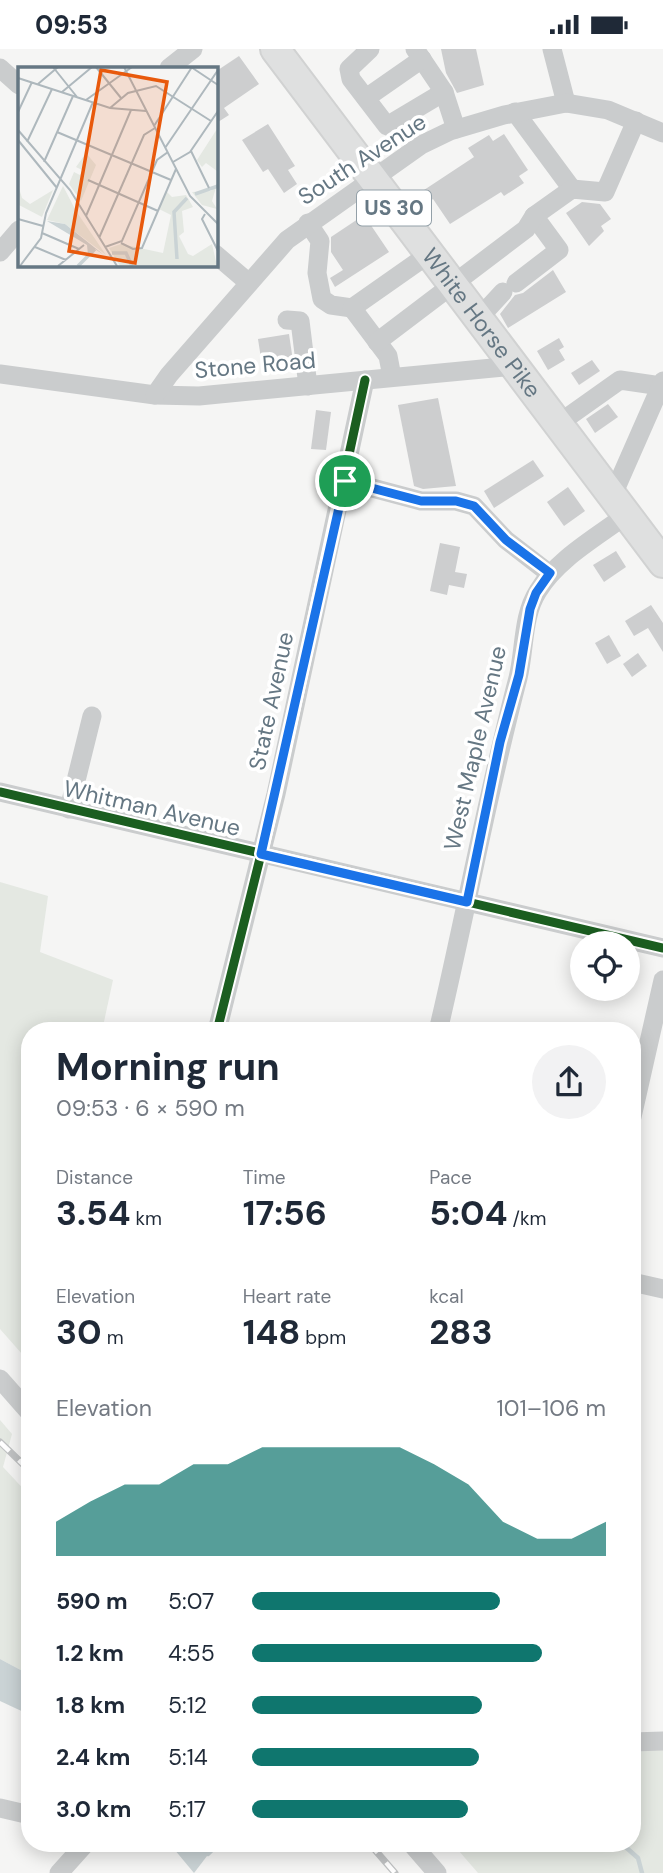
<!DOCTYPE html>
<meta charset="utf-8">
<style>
:root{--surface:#fff;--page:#f2f2f3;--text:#1f2937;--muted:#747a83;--accent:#0f766e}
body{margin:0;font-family:"DM Sans",sans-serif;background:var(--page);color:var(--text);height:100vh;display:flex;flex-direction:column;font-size:26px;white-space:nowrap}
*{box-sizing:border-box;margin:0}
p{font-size:23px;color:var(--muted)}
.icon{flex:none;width:38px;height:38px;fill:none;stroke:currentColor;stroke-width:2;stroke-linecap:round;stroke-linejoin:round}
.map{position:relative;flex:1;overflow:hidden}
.drawer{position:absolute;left:21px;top:973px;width:620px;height:830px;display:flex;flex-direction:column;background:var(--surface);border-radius:28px;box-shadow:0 4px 18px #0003}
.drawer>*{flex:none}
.controls{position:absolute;left:570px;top:882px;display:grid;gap:14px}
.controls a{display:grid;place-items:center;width:70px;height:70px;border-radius:50%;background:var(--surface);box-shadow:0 4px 18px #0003;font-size:35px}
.pin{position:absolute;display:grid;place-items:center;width:60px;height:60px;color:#fff;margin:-30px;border:4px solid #fff;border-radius:50%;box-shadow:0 2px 7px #0007}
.round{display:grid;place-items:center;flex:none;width:74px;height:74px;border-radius:37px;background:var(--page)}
.overview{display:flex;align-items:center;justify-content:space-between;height:119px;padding:0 35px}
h1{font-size:38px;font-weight:700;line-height:52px}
.stats{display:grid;grid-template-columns:repeat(3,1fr);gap:10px;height:119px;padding:7px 35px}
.stats div{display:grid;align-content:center}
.stats b{font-size:35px;font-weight:700}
.stats small{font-size:19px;font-weight:400}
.stats p{font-size:19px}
.chart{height:196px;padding:14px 35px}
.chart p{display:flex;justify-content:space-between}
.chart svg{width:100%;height:126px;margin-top:7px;fill:var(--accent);opacity:.7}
ul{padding:0 35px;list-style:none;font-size:23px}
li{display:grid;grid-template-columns:112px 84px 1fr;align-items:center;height:52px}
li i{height:18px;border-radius:9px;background:var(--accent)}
.status{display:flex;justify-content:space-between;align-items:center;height:49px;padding:0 35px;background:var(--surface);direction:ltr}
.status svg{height:19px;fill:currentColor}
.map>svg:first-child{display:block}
</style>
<div class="status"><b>09:53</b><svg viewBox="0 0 49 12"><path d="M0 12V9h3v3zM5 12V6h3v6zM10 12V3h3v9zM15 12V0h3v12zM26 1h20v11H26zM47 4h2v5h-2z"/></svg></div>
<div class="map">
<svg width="663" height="1824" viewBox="0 0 663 1824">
<rect width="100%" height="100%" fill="#f5f5f4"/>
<g fill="#e4e8e2">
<path d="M0,833L48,847L40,903L113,931L102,982H30V1314L0,1280Z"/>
<path d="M0,1371L12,1385L3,1418L30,1447V1626L0,1610Z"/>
<path d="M632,1692L663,1695V1824H478L452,1794H632Z"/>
</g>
<g fill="#cad3d5">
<path d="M0,1610L30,1626V1666L0,1652Z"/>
<path d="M169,1794H217L194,1824Z"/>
</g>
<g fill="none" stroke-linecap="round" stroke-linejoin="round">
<g stroke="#cad3d5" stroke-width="4.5">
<path d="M621,1794L638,1809L642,1824"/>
<path d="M208,1805L219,1794"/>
</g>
</g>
<g fill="#cdcecf">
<path d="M441,0H476L484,36L457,44L446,24Z"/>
<path d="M239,7L259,35L224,59L229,66L215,75V23Z"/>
<path d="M268,75L295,117L288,121L297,135L284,144L268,120L263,123L242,91Z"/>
<path d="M504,85L528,121L519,127L524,134L504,147L501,143L450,175L433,150L429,153L421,143L474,108L468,99L489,86L493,92Z"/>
<path d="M582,153L600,155L611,170L601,177L604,182L589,197L566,164Z"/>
<path d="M364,166L389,203L335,238L330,229L343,221L331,203V188Z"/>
<path d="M553,221L566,243L508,279L500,265L515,246L523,244Z"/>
<path d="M289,285L293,312L262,316L258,290Z"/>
<path d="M559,289L564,298L559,301L565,311L548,321L537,302Z"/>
<path d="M592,311L600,322L579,336L571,324Z"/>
<path d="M438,349L456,437L423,440L414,437L398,356Z"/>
<path d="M608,355L618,368L595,384L586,370Z"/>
<path d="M316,361L331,363L326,401L311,400Z"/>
<path d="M533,411L544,427L494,459L484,442Z"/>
<path d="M568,438L585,462L564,477L547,453Z"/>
<path d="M440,494L460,498L455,523L467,525L464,539L449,536L447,546L430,542Z"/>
<path d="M616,502L626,518L604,533L593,516Z"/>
<path d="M651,556L663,574V603L648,579L634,587L625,572Z"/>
<path d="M609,586L621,607L607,615L595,594Z"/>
<path d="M638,604L647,617L632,628L623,615Z"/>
</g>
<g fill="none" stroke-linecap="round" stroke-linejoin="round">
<g stroke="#d1d2d2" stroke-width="32">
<g id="highway">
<path id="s1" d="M275,0L663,514"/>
</g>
</g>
<g stroke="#cacccd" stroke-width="19">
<path d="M370,0L349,20L351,30L387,77L444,43"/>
<path d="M415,0L444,43L456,80"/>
<path d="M552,0L566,54"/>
<path d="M0,19L19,36"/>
<path d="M169,19L193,0"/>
<path d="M366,49L422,10"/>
<path d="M515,63L572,140"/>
<path d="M308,174L320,192L317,224L322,250L331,256L352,259L429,205"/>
<path d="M0,203L19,181"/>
<path d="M215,205L249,234"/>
<path d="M516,234L559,201L534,167L572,140L605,143L636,72"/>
<path d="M352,259L388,307L392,328"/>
<path d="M478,270L503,243"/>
<path d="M287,271L300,272L308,337"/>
<path d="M377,293L526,180L534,167"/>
<path d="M0,325L155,346L199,347L514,317"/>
<path d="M155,346L169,326L287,191L421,96L450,82L504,66L566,54L608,61L663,84"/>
<path d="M558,375L620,331L661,337"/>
<path d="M346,432L421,452H456L474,457L506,491L550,525"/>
<path d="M612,448L663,332"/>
<path d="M0,743L663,899"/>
<path d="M69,760L92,667"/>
<path d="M217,982L276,745L365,331"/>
<path d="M438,982C466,864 487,746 518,629C525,601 522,567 538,542C557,510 597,488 626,466"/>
<path d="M632,1068L663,931"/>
<path d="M632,1233L663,1240"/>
<path d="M0,1330L30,1364"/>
<path d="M632,1693L663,1692"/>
<path d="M0,1759L30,1766"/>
<path d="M411,1794L437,1824"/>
<path d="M59,1824L86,1794"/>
</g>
<use href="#highway" stroke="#dfe0e0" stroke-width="28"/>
<g stroke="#c0c2c3" stroke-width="7">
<g id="rail">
<path d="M0,1393L30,1422"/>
<path d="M369,1794L395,1824"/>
</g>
</g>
<use href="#rail" stroke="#fff" stroke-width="4.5" stroke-dasharray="13" stroke-linecap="butt"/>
<g stroke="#fff" stroke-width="13">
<g id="cycleway">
<path d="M0,743L663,899"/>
<path d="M217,982L276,745L365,331"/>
</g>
</g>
<use href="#cycleway" stroke="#1b5e20" stroke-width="9"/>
</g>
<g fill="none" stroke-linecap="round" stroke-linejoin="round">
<g stroke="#fff" stroke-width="14">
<path id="route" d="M345,432L421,452H456L474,457L506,491L550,524L536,544L530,560L519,626L500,693L467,853L261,805Z"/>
</g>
<use href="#route" stroke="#1a73e8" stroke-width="9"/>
</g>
<g text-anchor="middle" stroke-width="7" stroke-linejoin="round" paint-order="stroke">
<rect fill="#fff" stroke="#93a0a8" stroke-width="2" x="357" y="141.5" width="74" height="35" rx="5"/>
<g font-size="21" font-weight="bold" fill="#657783">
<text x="394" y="166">US 30</text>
</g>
<g font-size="23" fill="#657783" stroke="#fff">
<text transform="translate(362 110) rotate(-33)" y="8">South Avenue</text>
<text dy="8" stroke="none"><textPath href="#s1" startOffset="343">White Horse Pike</textPath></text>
<text transform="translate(255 316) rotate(-5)" y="8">Stone Road</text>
<text transform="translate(271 652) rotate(-78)" y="8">State Avenue</text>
<text transform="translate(475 699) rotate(-77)" y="8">West Maple Avenue</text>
<text transform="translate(152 759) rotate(13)" y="8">Whitman Avenue</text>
</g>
</g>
<g transform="translate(18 18)">
<rect width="200" height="200" fill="#f5f5f4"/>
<path d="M199,62V104L188,96L184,100L179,93ZM68,86L78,98L63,134L51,117L56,105L62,108L64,103L58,100ZM199,117L194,134L199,142L184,138L174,125L193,124ZM0,118L4,131L12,137L35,123L24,150L1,138ZM45,119L58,144L88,188L47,157L29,153ZM148,124L154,130L168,128L175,140L164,144L166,165L161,169L170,187L175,189L194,177L199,199H102L91,181L103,177L145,186L153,148L141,142Z" fill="#e4e8e2"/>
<path d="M29,154L47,157L86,188L77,182L70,188L69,178Z" fill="#cad3d5"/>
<path fill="none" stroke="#cad3d5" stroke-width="3.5" d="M177,127L200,119M94,186H108L114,199M159,192L156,145L169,131M60,199L77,182"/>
<path fill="none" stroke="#aeb8bd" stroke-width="2" d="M35,0L59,30M78,0L103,31M106,0L172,129L200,157M173,0L200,18M0,11L92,41L128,44M20,17L40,0M44,25L74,0M68,33L114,0M92,41L110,26L138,19L193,54M0,45L14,15M136,59L174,0M0,63L52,123L99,199M39,65L153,113M0,73L39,121M9,75L34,22M147,81L200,3M173,84L191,121M26,95L55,29M155,95L172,85L200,44M70,113L140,144M187,147L184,152L200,184M68,149L113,43M0,152L25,159M24,166L61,182M81,171L126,68L137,61M103,176L115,182L124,181L158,102M17,180L48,193M87,180L104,174L139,93L150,85M2,199L23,171L28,146L75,35M40,199L66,178"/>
<path fill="#e8590c" fill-opacity="0.15" stroke="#e8590c" stroke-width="3.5" d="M83,3L149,15L117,196L51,184Z"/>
<rect width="200" height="200" fill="none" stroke="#657783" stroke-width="3.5"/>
</g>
</svg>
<div class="controls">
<a><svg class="icon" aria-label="locate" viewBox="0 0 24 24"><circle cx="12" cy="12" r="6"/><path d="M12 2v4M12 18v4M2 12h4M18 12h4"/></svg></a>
</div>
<div class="pin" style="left:345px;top:432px;background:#1e9e55"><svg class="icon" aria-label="arrive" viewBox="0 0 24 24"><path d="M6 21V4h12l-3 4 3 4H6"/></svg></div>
<section class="drawer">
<div class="overview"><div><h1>Morning run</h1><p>09:53 · 6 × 590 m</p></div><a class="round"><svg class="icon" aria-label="share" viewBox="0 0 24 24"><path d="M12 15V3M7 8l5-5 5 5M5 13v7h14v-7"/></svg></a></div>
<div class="stats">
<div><p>Distance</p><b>3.54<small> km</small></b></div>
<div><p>Time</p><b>17:56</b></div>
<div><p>Pace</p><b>5:04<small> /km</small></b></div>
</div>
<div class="stats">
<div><p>Elevation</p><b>30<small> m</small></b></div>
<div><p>Heart rate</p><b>148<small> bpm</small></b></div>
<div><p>kcal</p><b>283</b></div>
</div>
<div class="chart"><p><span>Elevation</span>101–106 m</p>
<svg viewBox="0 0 160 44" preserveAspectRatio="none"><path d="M0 44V32L10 25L20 19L30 19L40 12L50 12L60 6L70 6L80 6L90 6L100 6L110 12L120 19L130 32L140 38L150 38L160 32V44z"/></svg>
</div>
<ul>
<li><b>590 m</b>5:07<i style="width:70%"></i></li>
<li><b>1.2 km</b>4:55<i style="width:82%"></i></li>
<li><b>1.8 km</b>5:12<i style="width:65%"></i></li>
<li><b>2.4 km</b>5:14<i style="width:64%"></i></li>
<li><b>3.0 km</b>5:17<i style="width:61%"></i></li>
</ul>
</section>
</div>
